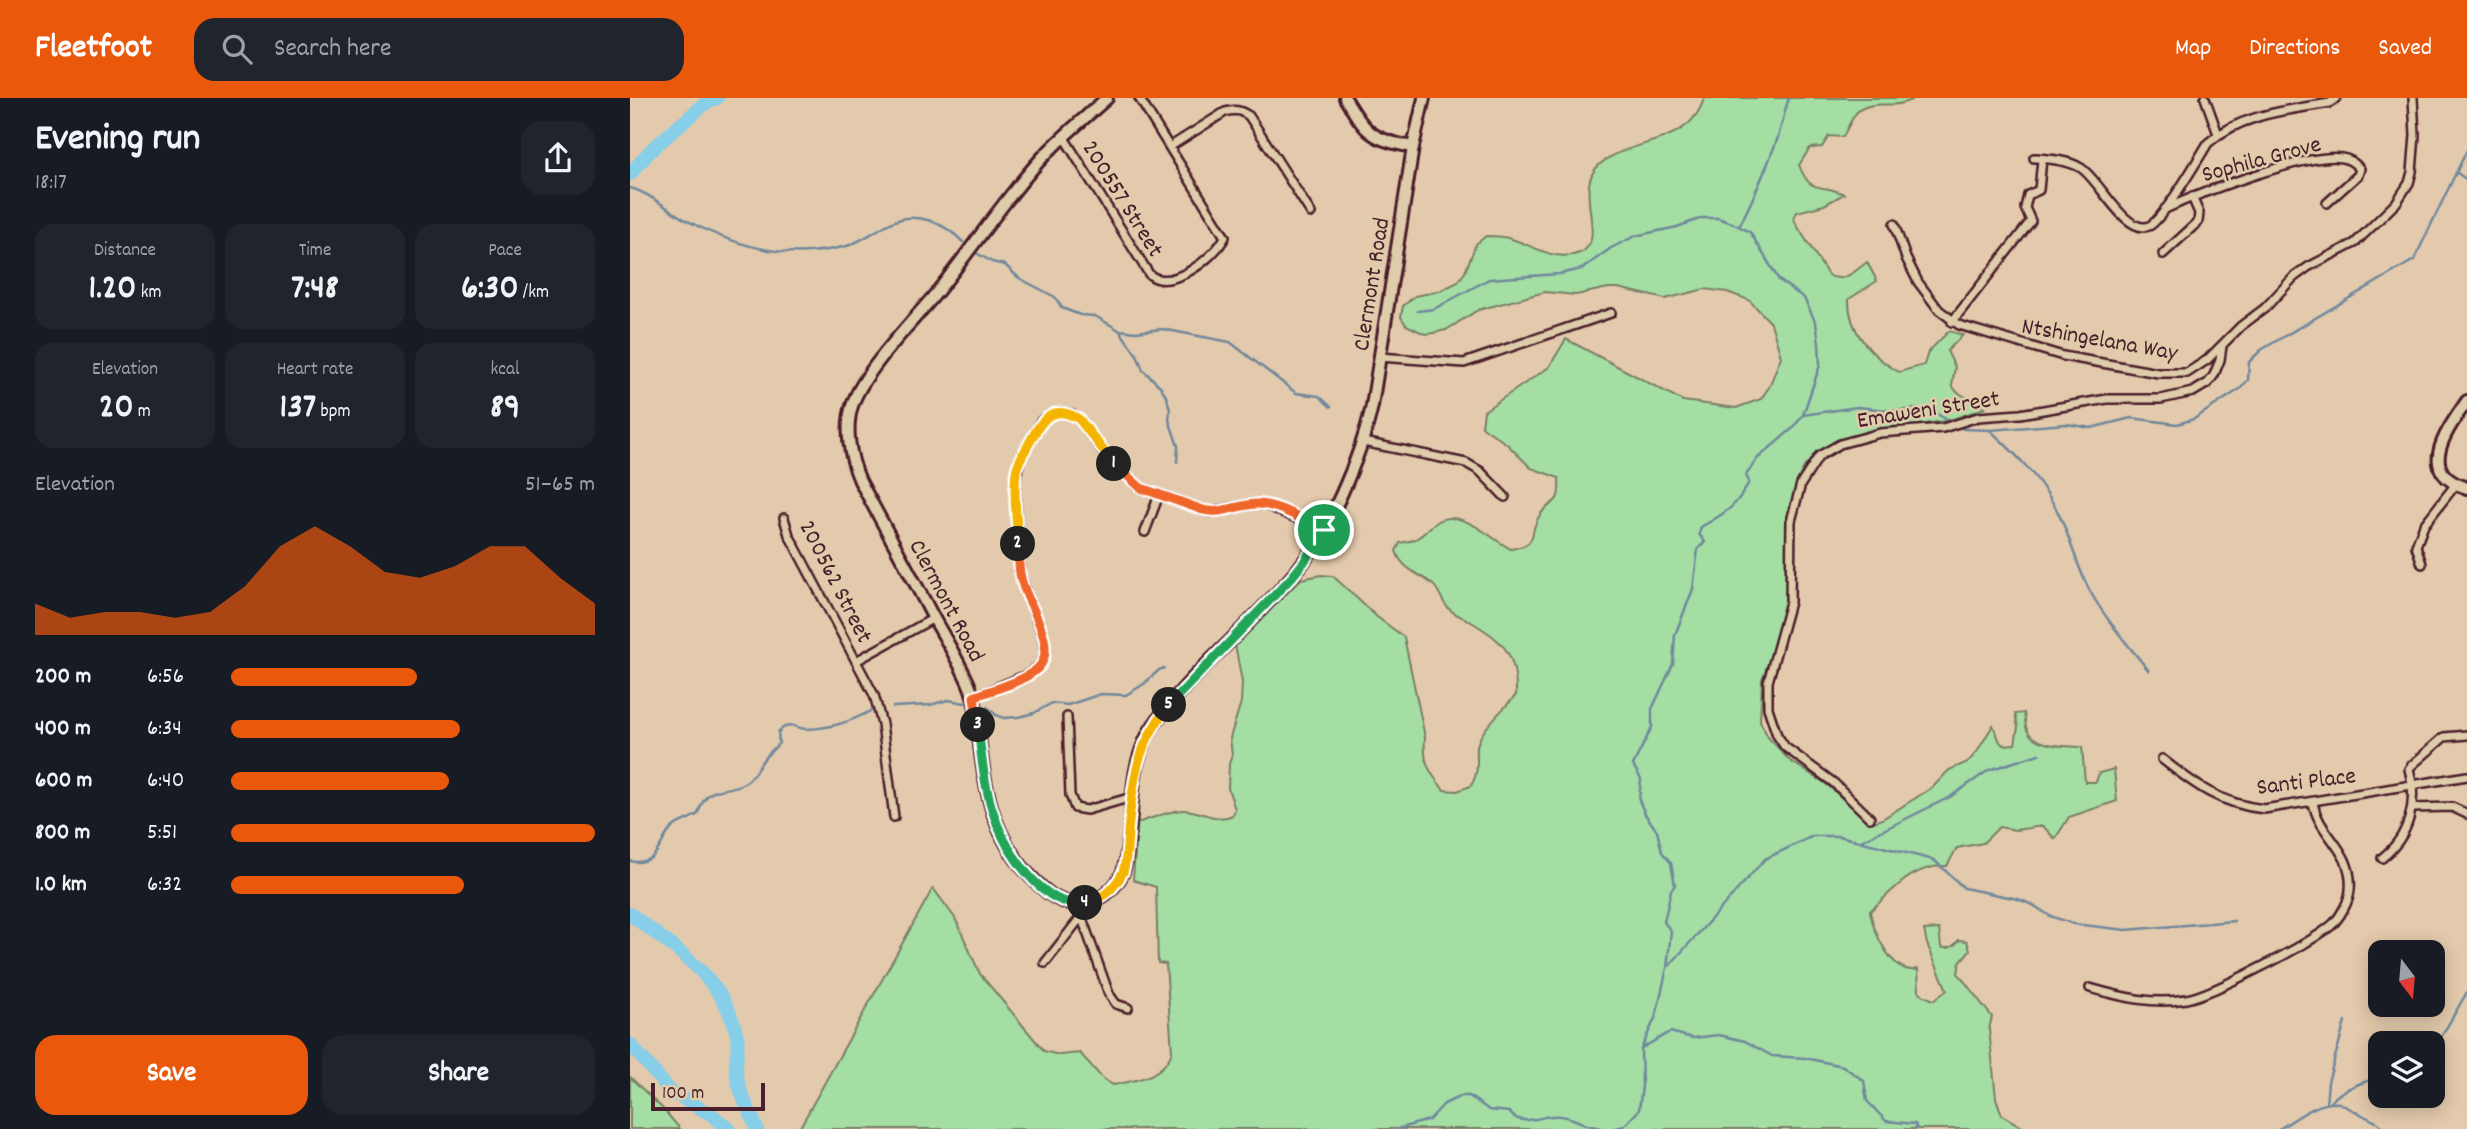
<!DOCTYPE html>
<meta charset="utf-8">
<style>
:root{--surface:#171b24;--page:#20242c;--text:#f1f3f6;--muted:#9ea1a6;--accent:#ea580c}
body{margin:0;font-family:Dekko,sans-serif;background:var(--page);color:var(--text);height:100vh;display:flex;flex-direction:column;font-size:26px;white-space:nowrap}
*{box-sizing:border-box;margin:0}
p{font-size:23px;color:var(--muted)}
.icon{flex:none;width:38px;height:38px;fill:none;stroke:currentColor;stroke-width:2;stroke-linecap:round;stroke-linejoin:round}
.map{position:relative;flex:1;overflow:hidden}
.drawer{display:flex;flex-direction:column;background:var(--surface);width:630px}
.drawer>*{flex:none}
.needle{width:46px;rotate:164deg}
.buttons{position:absolute;left:1738px;top:842px;display:grid;gap:14px}
.buttons a{display:grid;place-items:center;width:77px;height:77px;border-radius:14px;background:var(--surface);box-shadow:0 4px 18px #0003;font-size:35px}
.scale{position:absolute;left:21px;bottom:18px;width:114px;box-sizing:border-box;padding-left:7px;border:4px solid #4a1f2b;border-top:0;font-size:19px;line-height:24px;white-space:nowrap;color:#4a1f2b;-webkit-text-stroke:5px #deccaa;paint-order:stroke}
.pin{position:absolute;display:grid;place-items:center;width:60px;height:60px;color:#fff;margin:-30px;border:4px solid #fff;border-radius:50%;box-shadow:0 2px 7px #0007}
.km{position:absolute;width:35px;height:35px;margin:-18px;border-radius:50%;background:#222;color:#fff;font-size:19px;line-height:35px;text-align:center}
.round{display:grid;place-items:center;flex:none;width:74px;height:74px;border-radius:21px;background:var(--page)}
.head{display:flex;align-items:center;justify-content:space-between;height:119px;padding:0 35px}
h1{font-size:38px;font-weight:700;line-height:52px}
.stats{display:grid;grid-template-columns:repeat(3,1fr);gap:10px;height:119px;padding:7px 35px}
.stats div{display:grid;align-content:center;border-radius:18px;background:var(--page);text-align:center}
.stats b{font-size:35px;font-weight:700}
.stats small{font-size:19px;font-weight:400}
.stats p{font-size:19px}
.chart{height:196px;padding:14px 35px}
.chart p{display:flex;justify-content:space-between}
.chart svg{width:100%;height:126px;margin-top:7px;fill:var(--accent);opacity:.7}
.cta{display:flex;gap:14px;margin-top:auto;padding:14px 35px}
.cta a{flex:1;height:80px;border-radius:21px;background:var(--accent);color:#fff;font-size:28px;font-weight:700;line-height:80px;text-align:center}
.cta a+a{background:var(--page);color:var(--text)}
ul{padding:0 35px;list-style:none;font-size:23px}
li{display:grid;grid-template-columns:112px 84px 1fr;align-items:center;height:52px}
li i{height:18px;border-radius:9px;background:var(--accent)}
header{display:flex;align-items:center;gap:42px;box-sizing:border-box;height:98px;padding:0 35px;background:var(--accent);color:#fff}
header strong{font-size:33px}
nav{display:flex;gap:38px;margin-inline-start:auto;font-size:24px}
.search{width:490px;height:63px;background:var(--page);display:flex;align-items:center;gap:18px;box-sizing:border-box;padding:0 24px;border-radius:21px;color:var(--muted);font-size:26px}
main{display:flex;flex:1;min-height:0}
.map>svg:first-child{display:block}
</style>
<header>
<strong>Fleetfoot</strong>
<div class="search"><svg class="icon" aria-label="search" viewBox="0 0 24 24"><circle cx="10" cy="10" r="6"/><path d="M15 15l6 6"/></svg>Search here</div>
<nav><a>Map</a><a>Directions</a><a>Saved</a></nav>
</header>
<main>
<section class="drawer">
<div class="head"><div><h1>Evening run</h1><p>18:17</p></div><a class="round"><svg class="icon" aria-label="share" viewBox="0 0 24 24"><path d="M12 15V3M7 8l5-5 5 5M5 13v7h14v-7"/></svg></a></div>
<div class="stats">
<div><p>Distance</p><b>1.20<small> km</small></b></div>
<div><p>Time</p><b>7:48</b></div>
<div><p>Pace</p><b>6:30<small> /km</small></b></div>
</div>
<div class="stats">
<div><p>Elevation</p><b>20<small> m</small></b></div>
<div><p>Heart rate</p><b>137<small> bpm</small></b></div>
<div><p>kcal</p><b>89</b></div>
</div>
<div class="chart"><p><span>Elevation</span>51–65 m</p>
<svg viewBox="0 0 160 44" preserveAspectRatio="none"><path d="M0 44V33L10 38L20 36L30 36L40 38L50 36L60 27L70 13L80 6L90 13L100 22L110 24L120 20L130 13L140 13L150 24L160 33V44z"/></svg>
</div>
<ul>
<li><b>200 m</b>6:56<i style="width:51%"></i></li>
<li><b>400 m</b>6:34<i style="width:63%"></i></li>
<li><b>600 m</b>6:40<i style="width:60%"></i></li>
<li><b>800 m</b>5:51<i style="width:100%"></i></li>
<li><b>1.0 km</b>6:32<i style="width:64%"></i></li>
</ul>
<div class="cta"><a>Save</a><a>Share</a></div>
</section>
<div class="map">
<svg width="1837" height="1031" viewBox="0 0 1837 1031">
<rect width="100%" height="100%" fill="#e4caac"/>
<filter id="ink" filterUnits="userSpaceOnUse"><feTurbulence type="fractalNoise" baseFrequency=".0143" numOctaves="2"/><feDisplacementMap in="SourceGraphic" scale="14" xChannelSelector="R" yChannelSelector="G"/><feConvolveMatrix kernelMatrix="1 2 1 2 8 2 1 2 1" color-interpolation-filters="sRGB"/></filter>
<g filter="url(#ink)">
<g fill="#a4dea3" stroke="#777e67" stroke-width="2">
<path d="M1074,0H1285C1264,13 1242,0 1227,14C1221,21 1217,31 1213,39L1199,38L1192,49L1180,50L1169,67C1181,98 1189,84 1214,96L1194,107L1167,114L1164,120L1166,126L1198,177C1213,186 1225,173 1237,164L1247,183L1219,201C1218,233 1242,259 1269,274L1294,267L1298,254L1319,233L1333,237L1317,253L1325,269L1322,288L1327,294L1355,310L1320,322L1228,337L1192,350L1174,369L1167,385L1158,417L1159,474L1155,513L1146,546L1132,581L1130,623L1138,639L1159,662L1196,686L1241,725L1252,721L1303,689L1319,672L1338,664L1347,654L1363,627L1370,644L1373,647L1385,646L1388,629L1385,616L1394,615C1395,620 1395,627 1397,632C1405,649 1436,648 1452,649L1455,684H1466L1469,675L1484,671L1487,703L1439,719L1425,741L1413,728L1385,732L1369,729L1353,745L1327,750L1317,768C1282,767 1265,791 1240,813C1243,834 1263,879 1288,871L1289,893L1294,898L1304,902L1317,892L1297,846L1294,832L1309,831L1311,849C1319,852 1324,848 1329,842L1337,843L1340,852L1330,864L1328,875L1362,919L1359,931L1366,1000L1372,1017L1394,1030L1401,1031H169L303,790L325,820L350,876L414,953L429,957L450,955L472,980L483,987C507,982 533,979 542,954L536,866L528,865L526,789L503,782L507,725C520,721 543,711 555,712C573,713 586,725 603,717L605,711L598,690L599,666L602,657L600,640L611,604L612,584L605,546L671,481L691,477L703,478L747,519L774,539L795,639C793,664 798,673 814,692L827,693L841,688C853,667 842,654 850,640C857,625 875,610 886,597C887,554 873,543 838,522C832,519 824,516 819,511C811,504 810,491 801,485C787,475 772,471 766,453L770,445C794,441 790,436 807,424C831,409 861,441 881,451C911,446 897,436 910,417C921,400 931,411 929,380L901,370L877,346L854,330L852,328L854,313L919,269L936,241L1053,303L1106,310L1131,301L1139,289L1151,259L1141,225L1119,202L1097,194L1075,191L1035,201L988,190H978L946,197L915,194L848,212L816,232L803,235L795,236L776,227L771,219L773,208L785,198L810,193L828,184L835,174L846,146L856,138C863,138 871,138 878,140C902,146 924,165 950,155C979,142 942,91 969,67C1000,39 1060,50 1074,0Z"/>
<path d="M0,979L35,1013L50,1031H0Z"/>
</g>
<g fill="none" stroke-linecap="round" stroke-linejoin="round">
<g stroke="#6f889c" stroke-width="2.5">
<path d="M1826,74L1837,82"/>
<path d="M0,90C20,95 38,112 56,122C93,142 137,157 180,154C191,153 206,151 217,148C232,143 246,132 260,125C287,112 314,125 333,144"/>
<path d="M1110,127C1124,99 1136,71 1147,42C1152,28 1154,14 1159,0"/>
<path d="M343,153L362,164L375,167L389,180L425,199L432,210L450,217L465,218L489,232L506,234L532,231L600,244L666,295L689,298L701,309"/>
<path d="M788,213L804,211L859,181L929,176L952,171L981,150L1005,138L1047,129L1072,120H1088L1102,125L1120,134L1149,182L1174,200L1186,225L1189,245L1190,267L1173,317L1163,330L1127,361L1116,377L1119,384C1106,410 1095,415 1071,429L1069,436L1075,444L1068,451L1063,491L1045,537L1043,566L1022,611V629L1003,667L1011,681L1009,702L1015,716L1027,733L1032,754L1041,765L1045,787L1041,792L1034,824L1041,833L1037,870L1026,918L1011,951L1012,988L1009,1012L994,1028L983,1031"/>
<path d="M489,232L507,257L513,272L531,289L537,300L540,312L539,322L548,348L547,364"/>
<path d="M1173,317L1227,309L1266,313L1287,311L1300,312L1323,325"/>
<path d="M1328,328L1333,331L1360,332L1437,326L1461,330L1501,320L1547,326L1564,321L1610,291L1618,282L1619,264L1631,252L1784,162L1837,52"/>
<path d="M1361,333C1388,358 1416,386 1431,421C1442,445 1448,472 1461,495C1477,523 1499,548 1519,573"/>
<path d="M263,609L300,607L318,602L335,605"/>
<path d="M357,609L366,617L374,620L388,619L404,615L422,605L438,607L471,596L496,597L514,586L529,572L534,570"/>
<path d="M1231,743L1320,699L1359,672L1409,656"/>
<path d="M0,763C29,769 28,744 42,730C50,723 59,722 68,716C77,683 95,697 116,684C126,678 129,665 137,657C141,653 145,650 149,645L148,634C164,620 163,632 178,631C200,630 223,623 242,612"/>
<path d="M1039,868L1135,761L1183,738H1209L1304,762L1334,790L1388,801L1403,807L1420,818L1444,826L1496,832L1604,823"/>
<path d="M1012,950L1040,934L1063,940L1089,937L1115,943L1142,958L1175,960L1213,968L1234,983L1237,1003L1256,1023L1285,1026L1287,1031"/>
<path d="M1802,955L1837,894"/>
<path d="M1701,1004C1711,991 1734,983 1750,980"/>
<path d="M1696,1006L1698,984L1715,924"/>
<path d="M767,1031L799,1022L814,1006L831,998H839L859,1012L879,1014C892,1031 911,1016 930,1018C941,1019 948,1023 957,1027C962,1028 968,1029 974,1031"/>
<path d="M1649,1031C1667,1020 1687,1003 1709,1005L1748,1025L1753,1031"/>
</g>
<g stroke="#87cee8" stroke-width="14">
<path d="M0,76L23,50L77,4L87,0"/>
<path d="M0,816C44,850 95,880 107,938C110,948 105,960 106,970C107,992 119,1011 127,1031"/>
<path d="M0,946L40,993L82,1017L99,1031"/>
</g>
<g stroke="#4a1f2b" stroke-width="12">
<g id="street">
<path d="M1575,0L1588,36"/>
<path d="M433,38L519,176C540,195 585,159 595,139L509,0"/>
<path d="M541,48L595,14C605,11 610,12 619,18L681,115"/>
<path d="M1404,60C1419,61 1438,62 1451,70C1469,81 1495,137 1519,128C1532,123 1569,60 1578,45C1611,16 1658,12 1700,5L1706,0"/>
<path d="M1535,111C1570,95 1678,54 1712,60C1720,61 1725,65 1730,71L1728,77L1697,105"/>
<path d="M1264,126L1276,160L1288,184L1309,212L1329,227L1433,258L1528,275H1557L1577,262L1611,228L1635,210L1663,180L1678,169L1725,145L1766,105L1779,85L1782,74L1785,37L1783,0"/>
<path d="M1533,156L1568,124L1569,115L1562,99"/>
<path d="M1322,224L1401,123L1395,110L1398,97L1409,92L1412,61"/>
<path d="M749,259L834,265L981,215"/>
<path d="M733,344L836,365L850,373L875,399"/>
<path d="M154,420L159,437L244,597L252,626L264,719"/>
<path d="M515,434L529,397"/>
<path d="M1792,466L1786,448L1794,427L1826,386"/>
<path d="M226,563L304,520"/>
<path d="M344,599L399,576L411,566L415,554L413,538L390,477L385,384L390,362L411,323L419,317L427,314L442,316L449,321L477,359L511,390L579,414L623,406L636,407L693,432"/>
<path d="M437,619L440,697L445,710L457,712L502,699"/>
<path d="M1532,661C1565,687 1590,706 1634,711L1837,678"/>
<path d="M1782,710L1822,709L1837,716"/>
<path d="M1240,720L1204,685L1155,649L1147,637L1138,610V584L1160,504L1161,423L1171,386L1189,358L1210,346L1250,335L1313,330L1348,319L1390,316L1477,301H1531L1563,294L1578,285L1584,277L1590,262L1592,248"/>
<path d="M1752,760C1780,738 1788,704 1779,671L1781,668L1814,639L1837,637"/>
<path d="M447,806L479,896L486,906L498,910"/>
<path d="M415,865L451,819"/>
<path d="M1460,890C1491,899 1524,907 1556,901C1581,897 1686,843 1704,825C1712,816 1719,803 1720,792C1724,751 1688,738 1683,704"/>
</g>
</g>
<g stroke="#4a1f2b" stroke-width="16">
<g id="secondary">
<path d="M477,0C455,20 431,39 411,61C372,104 340,154 303,199C280,226 234,274 223,305C214,329 220,360 230,383C254,428 279,473 303,519C315,540 328,562 338,584C347,604 348,625 350,647C356,701 366,746 407,785C420,798 434,808 454,805C473,802 485,791 493,774C506,727 495,677 520,633C535,609 555,588 575,568C605,538 636,508 664,476C697,438 731,358 742,308L783,49L794,0"/>
<path d="M715,0C737,36 741,41 783,49"/>
<path d="M1837,303C1818,331 1784,374 1837,390"/>
</g>
</g>
<use href="#street" stroke="#deccaa" stroke-width="7"/>
<use href="#secondary" stroke="#deccaa" stroke-width="10"/>
</g>
</g>
<g fill="none" stroke-linecap="round" stroke-linejoin="round" filter="url(#ink)">
<g stroke="#fff" stroke-width="14">
<path id="split-1" d="M484,366L511,390L573,412C591,417 609,406 627,406C649,406 674,423 694,432"/>
</g>
<g stroke="#fff" stroke-width="14">
<path id="split-2" d="M388,446C387,423 383,397 386,374C387,365 393,357 397,349C410,326 419,303 449,321L484,366"/>
</g>
<g stroke="#fff" stroke-width="14">
<path id="split-3" d="M348,627L344,599C363,591 392,585 408,570C429,549 398,507 392,484C388,472 389,459 388,446"/>
</g>
<g stroke="#fff" stroke-width="14">
<path id="split-4" d="M348,627C354,686 360,737 403,782C418,797 433,808 455,805"/>
</g>
<g stroke="#fff" stroke-width="14">
<path id="split-5" d="M455,805C474,801 485,790 493,774C498,758 497,741 499,724C504,674 508,647 539,607"/>
</g>
<g stroke="#fff" stroke-width="14">
<path id="split-6" d="M539,607L662,479L674,464L694,432"/>
</g>
<use href="#split-1" stroke="#f0652b" stroke-width="9"/>
<use href="#split-2" stroke="#f5b400" stroke-width="9"/>
<use href="#split-3" stroke="#f0652b" stroke-width="9"/>
<use href="#split-4" stroke="#22a559" stroke-width="9"/>
<use href="#split-5" stroke="#f5b400" stroke-width="9"/>
<use href="#split-6" stroke="#22a559" stroke-width="9"/>
</g>
<g text-anchor="middle" stroke-width="5" stroke-linejoin="round" paint-order="stroke">
<g font-size="24" fill="#4a1f2b" stroke="#deccaa">
<text transform="translate(1631 60) rotate(-15)" y="8">Sophila Grove</text>
<text transform="translate(494 100) rotate(58)" y="8">200557 Street</text>
<text transform="translate(740 186) rotate(-81)" y="8">Clermont Road</text>
<text transform="translate(1470 240) rotate(10)" y="8">Ntshingelana Way</text>
<text transform="translate(1298 310) rotate(-9)" y="8">Emaweni Street</text>
<text transform="translate(207 483) rotate(63)" y="8">200562 Street</text>
<text transform="translate(318 502) rotate(62)" y="8">Clermont Road</text>
<text transform="translate(1676 682) rotate(-7)" y="8">Santi Place</text>
</g>
</g>
</svg>
<div class="buttons">
<a><svg class="needle" viewBox="-14 -14 28 28"><path d="M0-13l5 13h-10z" fill="#e53935"/><path d="M0 13l5-13h-10z" fill="#9ea1a6"/></svg></a>
<a><svg class="icon" aria-label="layers" viewBox="0 0 24 24"><path d="M12 4l9 5-9 5-9-5zM3 14l9 5 9-5"/></svg></a>
</div>
<div class="scale">100 m</div>
<div class="pin" style="left:694px;top:432px;background:#1e9e55"><svg class="icon" aria-label="arrive" viewBox="0 0 24 24"><path d="M6 21V4h12l-3 4 3 4H6"/></svg></div>
<b class="km" style="left:484px;top:366px">1</b>
<b class="km" style="left:388px;top:446px">2</b>
<b class="km" style="left:348px;top:627px">3</b>
<b class="km" style="left:455px;top:805px">4</b>
<b class="km" style="left:539px;top:607px">5</b>
</div>
</main>
